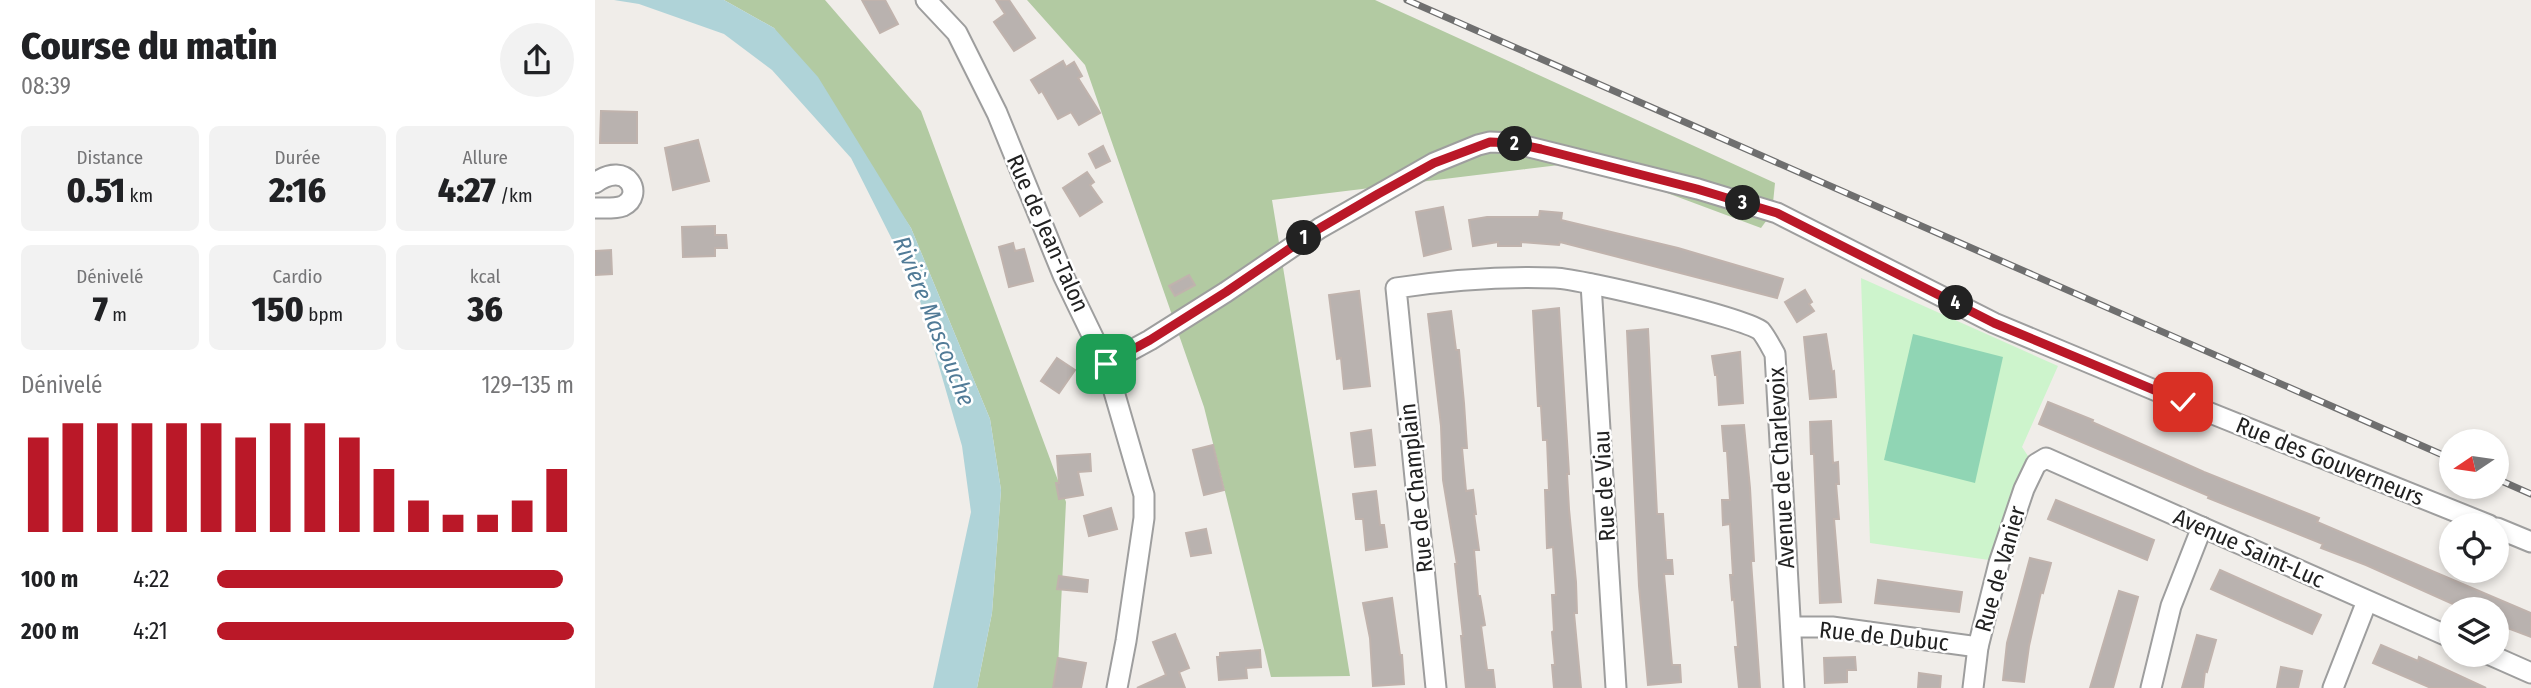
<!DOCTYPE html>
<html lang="fr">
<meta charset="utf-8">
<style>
:root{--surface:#fff;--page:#f2f2f2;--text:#202124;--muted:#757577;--accent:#ba1828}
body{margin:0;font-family:"Fira Sans Condensed",sans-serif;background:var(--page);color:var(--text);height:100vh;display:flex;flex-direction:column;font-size:26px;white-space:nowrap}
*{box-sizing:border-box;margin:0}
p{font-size:23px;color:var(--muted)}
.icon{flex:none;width:38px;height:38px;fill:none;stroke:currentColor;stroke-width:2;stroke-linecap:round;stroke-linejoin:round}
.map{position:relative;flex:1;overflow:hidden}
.side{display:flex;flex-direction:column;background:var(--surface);width:595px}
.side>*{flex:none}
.needle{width:46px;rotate:257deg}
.tools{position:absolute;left:1844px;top:429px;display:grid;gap:14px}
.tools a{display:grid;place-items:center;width:70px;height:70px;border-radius:50%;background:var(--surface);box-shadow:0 4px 10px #0003;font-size:35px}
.pin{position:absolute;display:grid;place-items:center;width:60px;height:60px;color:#fff;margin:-30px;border-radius:14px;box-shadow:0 4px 10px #0006}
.km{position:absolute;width:35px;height:35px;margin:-18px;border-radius:50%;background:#222;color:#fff;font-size:19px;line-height:35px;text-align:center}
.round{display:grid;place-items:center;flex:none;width:74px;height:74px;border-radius:37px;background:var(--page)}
.head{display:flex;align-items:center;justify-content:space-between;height:119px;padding:0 21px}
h1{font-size:38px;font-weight:800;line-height:52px}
.stats{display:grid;grid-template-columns:repeat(3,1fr);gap:10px;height:119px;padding:7px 21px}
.stats div{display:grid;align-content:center;border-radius:10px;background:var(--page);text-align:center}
.stats b{font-size:35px;font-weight:800}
.stats small{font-size:19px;font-weight:400}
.stats p{font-size:19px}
.chart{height:196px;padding:14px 21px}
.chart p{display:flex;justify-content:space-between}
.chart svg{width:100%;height:126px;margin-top:7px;stroke:var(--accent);stroke-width:6}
ul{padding:0 21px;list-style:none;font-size:23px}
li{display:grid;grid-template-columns:112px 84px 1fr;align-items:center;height:52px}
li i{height:18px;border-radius:9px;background:var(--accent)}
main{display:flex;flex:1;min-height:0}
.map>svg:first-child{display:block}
</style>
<main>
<section class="side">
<div class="head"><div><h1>Course du matin</h1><p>08:39</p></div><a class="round"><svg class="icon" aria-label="share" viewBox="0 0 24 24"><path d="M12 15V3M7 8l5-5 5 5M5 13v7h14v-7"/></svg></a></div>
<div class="stats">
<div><p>Distance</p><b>0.51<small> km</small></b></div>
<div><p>Durée</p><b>2:16</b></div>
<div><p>Allure</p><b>4:27<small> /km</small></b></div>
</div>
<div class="stats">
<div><p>Dénivelé</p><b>7<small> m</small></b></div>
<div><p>Cardio</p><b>150<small> bpm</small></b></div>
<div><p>kcal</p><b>36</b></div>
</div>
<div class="chart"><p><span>Dénivelé</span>129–135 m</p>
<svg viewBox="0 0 160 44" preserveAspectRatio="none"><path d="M5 44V11M15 44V6M25 44V6M35 44V6M45 44V6M55 44V6M65 44V11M75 44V6M85 44V6M95 44V11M105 44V22M115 44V33M125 44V38M135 44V38M145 44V33M155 44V22"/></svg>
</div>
<ul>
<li><b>100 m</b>4:22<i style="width:97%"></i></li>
<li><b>200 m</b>4:21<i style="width:100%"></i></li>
</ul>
</section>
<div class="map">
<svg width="1936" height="688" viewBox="0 0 1936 688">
<rect width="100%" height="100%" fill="#f0ede9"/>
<g fill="#b2caa2">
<path d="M129,0H230L326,111L471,502L462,688H382L397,613L406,490L395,419L316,228L179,28Z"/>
<path d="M432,0H780L1180,183L1177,213L1166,228L989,162L677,200L755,676L676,677L609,407L490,65Z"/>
</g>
<path fill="#cdf4cc" d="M1266,278L1463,366L1427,447L1437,462L1401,561L1275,543Z"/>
<path fill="#90d5b4" d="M1318,334L1408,357L1380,483L1289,460Z"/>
<path fill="#afd3d8" d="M19,0H129L179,28L223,77L316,228L395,419L406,490L397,613L382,688H338L376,512L367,446L321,287L256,158L177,70L129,34L44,4Z"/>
<g fill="#b9b2af" stroke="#c0b3ad" stroke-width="2">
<path d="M267,0H290L303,24L285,33Z"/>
<path d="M401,0H414L440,38L419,51L399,22L410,14Z"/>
<path d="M468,61L471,67L479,62L487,76L483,78L505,113L484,125L476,112L463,119L447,91L444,93L436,80Z"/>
<path d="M6,111L42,112V143H5Z"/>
<path d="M103,140L114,181L78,190L70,148Z"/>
<path d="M508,146L515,161L501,168L494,154Z"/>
<path d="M492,172L499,182L495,185L507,202L485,216L468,188Z"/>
<path d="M848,207L856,249L829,256L821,212Z"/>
<path d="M945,211L967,213L966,220L1083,248L1188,279L1182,298L965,242L964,245L926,242V246H903V242L878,246L874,220L892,217H944Z"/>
<path d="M120,226V235H131L132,248H120V256L88,257L87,227Z"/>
<path d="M418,243L420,251L429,249L438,281L414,287L404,247Z"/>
<path d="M16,250L17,274L0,275V251Z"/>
<path d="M594,275L600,285L580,296L574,286Z"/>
<path d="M1210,290L1217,302L1214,304L1219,311L1202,322L1190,302Z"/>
<path d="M764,291L775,386L749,389L746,358L742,359L734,295Z"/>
<path d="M964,308L974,474H972L974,509L981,582L982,613H979L986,688H959L957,665H960L957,632L959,631L957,595H961L958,547L952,548L950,490H954L952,440H948L946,406H943L938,311Z"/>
<path d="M856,311L861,350H864L869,403L872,448H867L871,491L878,490L881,514H879L884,550H879L883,596H885L890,625L886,626L892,670H898L900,688H871L866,636H868L860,564H862L848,480L846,426L833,314Z"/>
<path d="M1053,329L1062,514H1068L1071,560H1077L1078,574H1069L1077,665H1085L1086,682L1053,685L1044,586L1032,331Z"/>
<path d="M1231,334L1237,372L1239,371L1241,397L1215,399L1209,337Z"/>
<path d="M1145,352L1148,403L1124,405L1122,375H1120L1117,356Z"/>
<path d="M462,358L480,370L464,393L446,381Z"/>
<path d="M1453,402L1498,420L1497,422L1609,472L1724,518L1722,522L1936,613V637L1902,624V609H1869L1771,565L1726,548L1728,544L1613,498L1614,496L1444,424Z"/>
<path d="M1236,421L1238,463L1243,462L1244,484H1241L1244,519H1239L1246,602L1225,603L1219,454H1216L1215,422Z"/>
<path d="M1149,425L1155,488L1159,561H1156L1165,688H1144L1140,647H1143L1139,599L1137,600L1135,575H1138L1135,524L1128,525L1127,500H1135L1132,451H1129L1127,426Z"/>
<path d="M776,430L780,465L760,467L756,433Z"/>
<path d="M618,445L629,490L609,495L598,450Z"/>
<path d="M495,454L496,471L483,472L488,495L464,499L461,483H464L462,456Z"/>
<path d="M781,491L785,525H789L792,547L771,550L768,519H761L758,494Z"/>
<path d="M1461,500L1559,540L1552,560L1453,519Z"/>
<path d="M516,508L522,529L494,536L489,516Z"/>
<path d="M611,529L616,553L596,556L591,533Z"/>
<path d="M1435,558L1456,563L1448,593L1446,592L1434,646L1429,682L1408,680L1412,643Z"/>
<path d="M1625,570L1726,615L1717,634L1616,589Z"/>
<path d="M464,576L493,580L492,592L462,589Z"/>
<path d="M1283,580L1367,592L1364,612L1280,603Z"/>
<path d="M1524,591L1543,597L1518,688H1495Z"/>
<path d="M797,598L805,655H807L809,684L778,686L775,638L768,603Z"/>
<path d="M580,634L594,668L584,672L590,688H542L571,675L558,642Z"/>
<path d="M1602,635L1621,640L1612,672L1610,671L1608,688H1587Z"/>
<path d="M1786,645L1823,661L1824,657L1891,688H1836L1778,663Z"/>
<path d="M665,650L666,667L651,668L652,678L624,680L622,657H625V653Z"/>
<path d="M1260,657L1261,670H1252V682L1230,683L1229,658Z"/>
<path d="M463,658L491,663L486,688H458Z"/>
<path d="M1686,667L1707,671L1703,688H1682Z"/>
<path d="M1324,673L1346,676L1345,688H1323Z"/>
</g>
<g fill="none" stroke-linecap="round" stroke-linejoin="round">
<g stroke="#9e9e9e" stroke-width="23">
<g id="minor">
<path d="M331,0L362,33L402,113L468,275L511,364L549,495V518L531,641L522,688"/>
<path d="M0,183C33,159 50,196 28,206C20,209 9,208 0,208"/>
<path d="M996,284L1021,688"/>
<path d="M511,364L555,340L631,292L725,228L839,163L883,145L895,142L918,143L1103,189L1182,213L1399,323L1588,402L1894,525"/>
<path d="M1902,528L1936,542"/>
<path d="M1196,627H1237L1383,647"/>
<path d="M1893,654L1936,673"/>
<path d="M841,688L801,288C854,280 907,276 960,278C986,279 1151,318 1166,331C1171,337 1176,347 1180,354L1199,688"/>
<path d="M1378,688L1383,647L1404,563L1429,489L1441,464L1451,458L1857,638"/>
<path d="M1556,688L1576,606L1607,527"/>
<path d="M1738,688L1772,601"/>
</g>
</g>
<use href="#minor" stroke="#fff" stroke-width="19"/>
<g stroke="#6f6f6f" stroke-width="7">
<g id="rail">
<path d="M812,0L1857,459"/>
<path d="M1902,479L1936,494"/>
</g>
</g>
<use href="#rail" stroke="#fff" stroke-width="4.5" stroke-dasharray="13" stroke-linecap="butt"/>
</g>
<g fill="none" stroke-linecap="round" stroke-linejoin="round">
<g stroke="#fff" stroke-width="14">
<path id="route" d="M511,364L555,340L631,292L725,228L783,194L839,163L895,142L918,143L946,149L1102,189L1182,213L1399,323L1588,402"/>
</g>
<use href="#route" stroke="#ba1828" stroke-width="9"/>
</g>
<g text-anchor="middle" stroke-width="5" stroke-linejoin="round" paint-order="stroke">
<g font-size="23" fill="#212121" stroke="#fff">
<text transform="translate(453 233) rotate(66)" y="8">Rue de Jean-Talon</text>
<text transform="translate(1735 461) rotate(22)" y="8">Rue des Gouverneurs</text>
<text transform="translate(1186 468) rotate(-93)" y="8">Avenue de Charlevoix</text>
<text transform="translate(1009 486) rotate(-93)" y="8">Rue de Viau</text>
<text transform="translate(821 488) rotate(-96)" y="8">Rue de Champlain</text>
<text transform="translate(1654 548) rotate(24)" y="8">Avenue Saint-Luc</text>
<text transform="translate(1405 569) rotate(-74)" y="8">Rue de Vanier</text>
<text transform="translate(1289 636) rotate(6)" y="8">Rue de Dubuc</text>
</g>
<g font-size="24" font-style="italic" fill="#517b97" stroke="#fff">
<text transform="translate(339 321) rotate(68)" y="8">Rivière Mascouche</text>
</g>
</g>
</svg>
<div class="tools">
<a><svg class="needle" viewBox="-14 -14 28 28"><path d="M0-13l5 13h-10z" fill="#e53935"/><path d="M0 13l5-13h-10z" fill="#757577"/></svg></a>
<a><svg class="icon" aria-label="locate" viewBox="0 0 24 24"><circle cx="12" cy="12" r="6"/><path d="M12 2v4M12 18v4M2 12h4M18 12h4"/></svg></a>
<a><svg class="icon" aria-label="layers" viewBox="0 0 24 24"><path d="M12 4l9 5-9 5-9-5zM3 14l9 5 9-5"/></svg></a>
</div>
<div class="pin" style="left:511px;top:364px;background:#1e9e55"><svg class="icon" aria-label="arrive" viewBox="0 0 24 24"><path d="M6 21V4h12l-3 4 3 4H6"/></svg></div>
<div class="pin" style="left:1588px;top:402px;background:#d93025"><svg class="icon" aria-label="check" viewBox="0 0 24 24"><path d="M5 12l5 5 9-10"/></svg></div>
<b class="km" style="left:709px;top:238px">1</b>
<b class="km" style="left:920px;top:144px">2</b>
<b class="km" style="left:1148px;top:203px">3</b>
<b class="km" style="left:1361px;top:303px">4</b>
</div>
</main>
